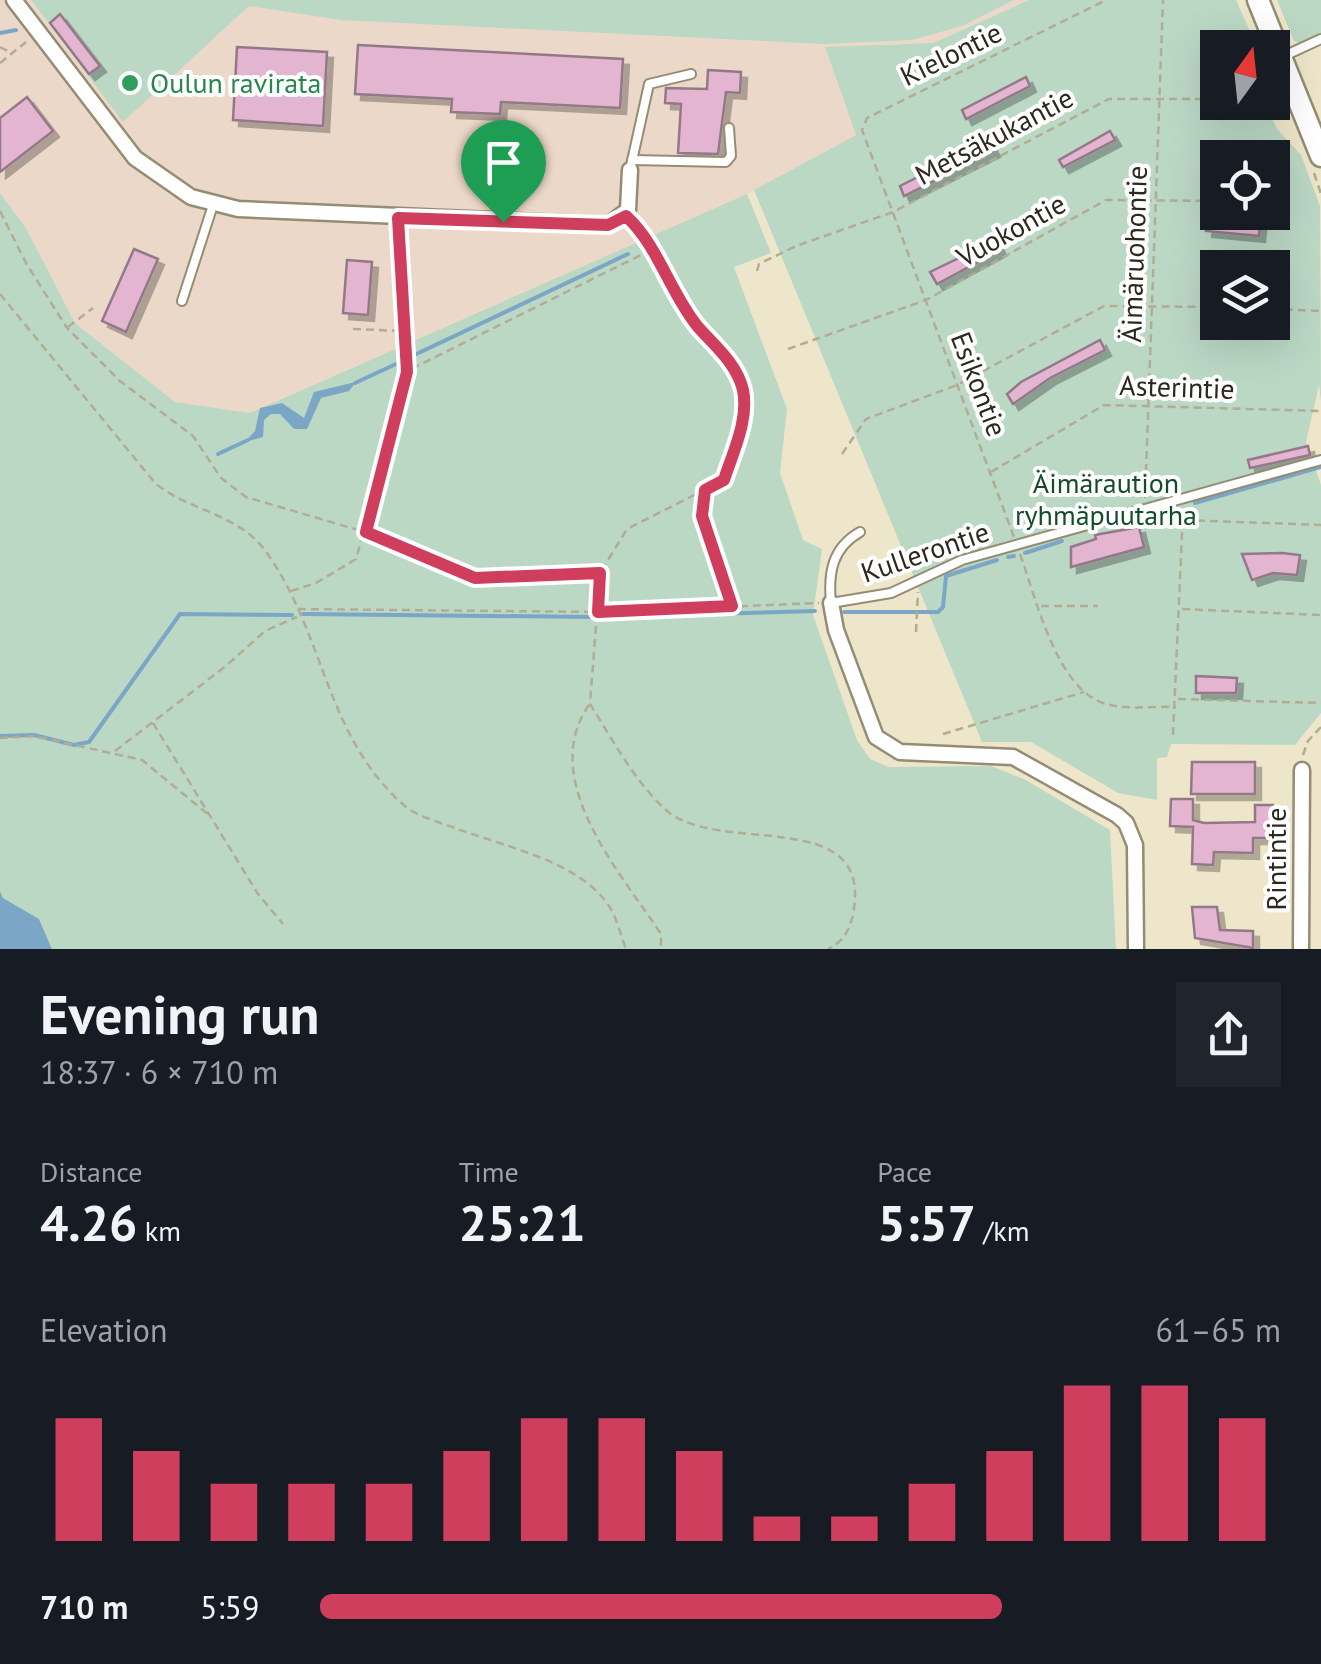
<!DOCTYPE html>
<meta charset="utf-8">
<style>
:root{--surface:#171b24;--page:#20242c;--text:#f1f3f6;--muted:#9ea1a6;--accent:#cf3f5d}
body{margin:0;font-family:"PT Sans",sans-serif;background:var(--page);color:var(--text);height:100vh;display:flex;flex-direction:column;font-size:38px;white-space:nowrap}
*{box-sizing:border-box;margin:0}
p{font-size:32px;color:var(--muted)}
.icon{flex:none;width:55px;height:55px;fill:none;stroke:currentColor;stroke-width:2;stroke-linecap:round;stroke-linejoin:round}
.map{position:relative;height:949px;overflow:hidden}
.side{display:flex;flex-direction:column;background:var(--surface);flex:1}
.side>*{flex:none}
.needle{width:65px;rotate:15deg}
.controls{position:absolute;left:1200px;top:30px;display:grid;gap:20px}
.controls a{display:grid;place-items:center;width:90px;height:90px;border-radius:0px;background:var(--surface);box-shadow:0 10px 40px #0002;font-size:50px}
.pin{position:absolute;display:grid;place-items:center;width:85px;height:85px;color:#fff;margin:-102px -42px;border-radius:50% 50% 50% 0;rotate:-45deg;box-shadow:0 0 10px #0007}
.pin .icon{rotate:45deg}
.round{display:grid;place-items:center;flex:none;width:105px;height:105px;border-radius:0px;background:var(--page)}
.summary{display:flex;align-items:center;justify-content:space-between;height:170px;padding:0 40px}
h1{font-size:55px;font-weight:700;line-height:75px}
.stats{display:grid;grid-template-columns:repeat(3,1fr);gap:15px;height:170px;padding:10px 40px}
.stats div{display:grid;align-content:center}
.stats b{font-size:50px;font-weight:700}
.stats small{font-size:28px;font-weight:400}
.stats p{font-size:28px}
.chart{height:280px;padding:20px 40px}
.chart p{display:flex;justify-content:space-between}
.chart svg{width:100%;height:180px;margin-top:10px;stroke:var(--accent);stroke-width:6}
ul{padding:0 40px;list-style:none;font-size:32px}
li{display:grid;grid-template-columns:160px 120px 1fr;align-items:center;height:75px}
li i{height:25px;border-radius:12px;background:var(--accent)}
.map>svg:first-child{display:block}
</style>
<div class="map">
<svg width="1321" height="949" viewBox="0 0 1321 949">
<defs>
<filter id="shadow"><feDropShadow dx="6" dy="6" stdDeviation="0" flood-color="#0004"/></filter>
</defs>
<rect width="100%" height="100%" fill="#eee6ca"/>
<path fill="#ecd8c9" d="M0,0H1029L933,43L825,47L856,135L747,194L250,413L175,402L75,323L26,228L0,193Z"/>
<g fill="#bbd8c5" fill-rule="evenodd">
<path d="M31,0H1014L962,26L912,40L823,44L341,20L249,6L123,122Z"/>
<path d="M1029,0H1236L1257,47L1218,48V102L1265,103L1277,129L1301,155L1320,206L1321,401L1319,385L1306,442L1321,485V713L1295,745L1171,744L1167,757L1157,758V800L1118,793L1031,742H982L754,190L856,135L825,47L933,43ZM1218,158H1272V212H1218ZM1218,268H1272V322H1218Z"/>
<path d="M1277,0H1321V33L1299,43L1294,41Z"/>
<path d="M0,193L26,228L75,323L175,402L250,413L747,194L771,253L734,267L787,409L780,473L803,540L822,549L813,615L857,740L870,759L889,767L991,766L1024,779L1110,830L1116,949H52L39,919L3,898L0,891Z"/>
</g>
<g fill="#7ca6c5">
<path d="M356,382L349,391L321,398L307,429H294L280,414H271L264,420L263,437L245,442L255,431L260,408L282,403L304,418L314,392Z"/>
<path d="M0,891L3,898L39,919L52,949H0Z"/>
</g>
<g fill="none" stroke-linecap="round" stroke-linejoin="round">
<g stroke="#7ca6c5" stroke-width="4">
<path d="M0,33L16,30"/>
<path d="M410,357L628,254"/>
<path d="M355,383L396,364"/>
<path d="M218,454L248,440"/>
<path d="M1195,503L1321,467"/>
<path d="M1126,523L1173,510"/>
<path d="M1025,553L1062,541"/>
<path d="M1008,557L1014,556"/>
<path d="M844,612H938L943,607L946,576L997,560"/>
<path d="M303,614L593,617"/>
<path d="M606,617L815,611"/>
<path d="M0,736L34,735L74,745L89,742L180,614L292,615"/>
</g>
</g>
<g fill="#e4b5d0" stroke="#937988" stroke-width="2.5" filter="url(#shadow)">
<path d="M60,14L100,66L89,74L50,23Z"/>
<path d="M358,45L623,59L620,108L501,102L500,114L451,112L452,99L355,94Z"/>
<path d="M237,47L327,52L323,126L233,120Z"/>
<path d="M708,70L741,72L740,93L726,92L718,154L678,153L681,104L665,103L666,88L707,89Z"/>
<path d="M1026,77L1030,86L966,119L962,110Z"/>
<path d="M27,97L53,131L0,172V118Z"/>
<path d="M1110,131L1115,140L1063,167L1059,160Z"/>
<path d="M989,141L994,151L904,196L900,186Z"/>
<path d="M1207,223L1260,225L1259,236L1206,231Z"/>
<path d="M996,240L1000,250L937,284L930,272Z"/>
<path d="M134,249L158,259L126,332L102,321Z"/>
<path d="M347,260L372,262L368,315L343,313Z"/>
<path d="M1100,340L1105,350L1050,378L1013,404L1007,394L1021,382Z"/>
<path d="M1308,446L1310,455L1250,468L1248,460Z"/>
<path d="M1139,527L1144,547L1071,567V547L1096,539L1095,535Z"/>
<path d="M1282,553L1300,555L1297,575L1273,573L1252,580L1242,554Z"/>
<path d="M1196,676L1237,678L1236,693H1196Z"/>
<path d="M1192,762H1255V794H1191Z"/>
<path d="M1171,799H1193V820L1204,823L1255,822V805H1273L1278,838H1253V853L1214,852L1213,865L1192,864L1193,827L1170,826Z"/>
<path d="M1192,907H1217L1220,930L1253,931V948L1195,938Z"/>
</g>
<g fill="none" stroke-linecap="round" stroke-linejoin="round">
<g stroke="#948d73" stroke-width="12">
<g id="lane">
<path d="M1284,56L1321,39"/>
<path d="M632,160L726,162L731,156L729,128"/>
<path d="M630,170L649,84L691,74"/>
<path d="M182,301L213,205"/>
<path d="M860,532C832,548 828,573 831,603L891,593L962,560L1321,460"/>
</g>
</g>
<g stroke="#948d73" stroke-width="19">
<g id="street">
<path d="M14,0L135,158L191,197L238,209L608,225L628,210L630,170"/>
<path d="M831,603L836,630L876,737L900,752L1013,757L1117,815L1126,823L1135,845L1136,949"/>
<path d="M1301,949L1302,770"/>
</g>
</g>
<g stroke="#948d73" stroke-width="25">
<path id="secondary" d="M1258,0L1321,156"/>
</g>
<g stroke="#b2ac95" stroke-width="2.5" stroke-dasharray="8 5" stroke-linecap="butt">
<path d="M0,47L12,53"/>
<path d="M0,63L26,42"/>
<path d="M1314,173L1321,194"/>
<path d="M1272,203L1290,204"/>
<path d="M0,211L26,263L67,328L120,381L193,436L221,478L246,497L365,532L475,577L600,573L627,529L724,480L746,412L743,387L735,369L696,324L632,222"/>
<path d="M399,228L407,370"/>
<path d="M757,271L759,264L796,246L893,212L1109,99H1218"/>
<path d="M0,294L155,483C187,510 236,513 264,549C325,631 324,737 406,807C419,817 439,822 455,828C502,846 580,861 609,906C617,918 621,936 626,949"/>
<path d="M1272,309L1321,311"/>
<path d="M68,327L93,308"/>
<path d="M353,329L402,331"/>
<path d="M788,349L926,300L1106,200L1218,201"/>
<path d="M842,454L866,419L957,385L1104,306L1218,307"/>
<path d="M991,472L1104,405L1321,411"/>
<path d="M705,493L702,516L732,605"/>
<path d="M1145,498L1163,0"/>
<path d="M1184,520L1321,525"/>
<path d="M1014,537L862,130L867,118L1106,0"/>
<path d="M1020,554C1036,597 1056,690 1106,704C1126,710 1155,706 1176,707"/>
<path d="M600,574L590,704C612,739 635,782 666,810C718,857 875,803 853,914C850,930 843,942 828,949"/>
<path d="M291,591L316,583L356,559L407,371L651,250"/>
<path d="M1041,606H1098"/>
<path d="M298,609L598,612L819,603"/>
<path d="M1182,609L1321,615"/>
<path d="M916,632L918,592"/>
<path d="M1178,699L1321,703"/>
<path d="M589,705C537,780 621,873 661,934V949"/>
<path d="M153,723L258,894L283,924"/>
<path d="M943,734L1084,692"/>
<path d="M1173,735L1183,511"/>
<path d="M0,738L34,736L142,760L209,815"/>
<path d="M115,751L226,666L265,631L297,617"/>
<path d="M1303,755L1308,741L1321,727"/>
</g>
<use href="#lane" stroke="#fff" stroke-width="8"/>
<use href="#street" stroke="#fff" stroke-width="14"/>
<use href="#secondary" stroke="#fff" stroke-width="20"/>
</g>
<g fill="none" stroke-linecap="round" stroke-linejoin="round">
<g stroke="#fff" stroke-width="20">
<path id="route" d="M626,216C658,245 670,293 698,327C715,346 737,364 743,390C749,420 733,452 724,480L705,490L702,516L732,606L598,612L600,573L475,578L366,532L407,372L398,218L608,225Z"/>
</g>
<use href="#route" stroke="#cf3f5d" stroke-width="12"/>
</g>
<circle fill="#2e9e5b" stroke="#fff" stroke-width="4" cx="130" cy="83" r="10"/>
<g text-anchor="middle" stroke-width="8" stroke-linejoin="round" paint-order="stroke">
<g font-size="28" fill="#2b281d" stroke="#fff">
<text transform="translate(951 54) rotate(-26)" y="10">Kielontie</text>
<text transform="translate(994 136) rotate(-28)" y="10">Metsäkukantie</text>
<text transform="translate(1011 230) rotate(-29)" y="10">Vuokontie</text>
<text transform="translate(1134 254) rotate(-88)" y="10">Äimäruohontie</text>
<text transform="translate(979 384) rotate(69)" y="10">Esikontie</text>
<text transform="translate(1177 387) rotate(2)" y="10">Asterintie</text>
<text transform="translate(925 552) rotate(-19)" y="10">Kullerontie</text>
<text transform="translate(1276 859) rotate(-90)" y="10">Rintintie</text>
</g>
<g font-size="28" fill="#27864d" stroke="#fff" text-anchor="start">
<text x="150" y="93">Oulun ravirata</text>
</g>
<g font-size="28" fill="#134b2f" stroke="#fff">
<text x="1106" y="493">Äimäraution<tspan x="1106" dy="32">ryhmäpuutarha</tspan></text>
</g>
</g>
</svg>
<div class="controls">
<a><svg class="needle" viewBox="-14 -14 28 28"><path d="M0-13l5 13h-10z" fill="#e53935"/><path d="M0 13l5-13h-10z" fill="#9ea1a6"/></svg></a>
<a><svg class="icon" aria-label="locate" viewBox="0 0 24 24"><circle cx="12" cy="12" r="6"/><path d="M12 2v4M12 18v4M2 12h4M18 12h4"/></svg></a>
<a><svg class="icon" aria-label="layers" viewBox="0 0 24 24"><path d="M12 4l9 5-9 5-9-5zM3 14l9 5 9-5"/></svg></a>
</div>
<div class="pin" style="left:503px;top:222px;background:#1e9e55"><svg class="icon" aria-label="arrive" viewBox="0 0 24 24"><path d="M6 21V4h12l-3 4 3 4H6"/></svg></div>
</div>
<section class="side">
<div class="summary"><div><h1>Evening run</h1><p>18:37 · 6 × 710 m</p></div><a class="round"><svg class="icon" aria-label="share" viewBox="0 0 24 24"><path d="M12 15V3M7 8l5-5 5 5M5 13v7h14v-7"/></svg></a></div>
<div class="stats">
<div><p>Distance</p><b>4.26<small> km</small></b></div>
<div><p>Time</p><b>25:21</b></div>
<div><p>Pace</p><b>5:57<small> /km</small></b></div>
</div>
<div class="chart"><p><span>Elevation</span>61–65 m</p>
<svg viewBox="0 0 160 44" preserveAspectRatio="none"><path d="M5 44V14M15 44V22M25 44V30M35 44V30M45 44V30M55 44V22M65 44V14M75 44V14M85 44V22M95 44V38M105 44V38M115 44V30M125 44V22M135 44V6M145 44V6M155 44V14"/></svg>
</div>
<ul>
<li><b>710 m</b>5:59<i style="width:71%"></i></li>
</ul>
</section>
